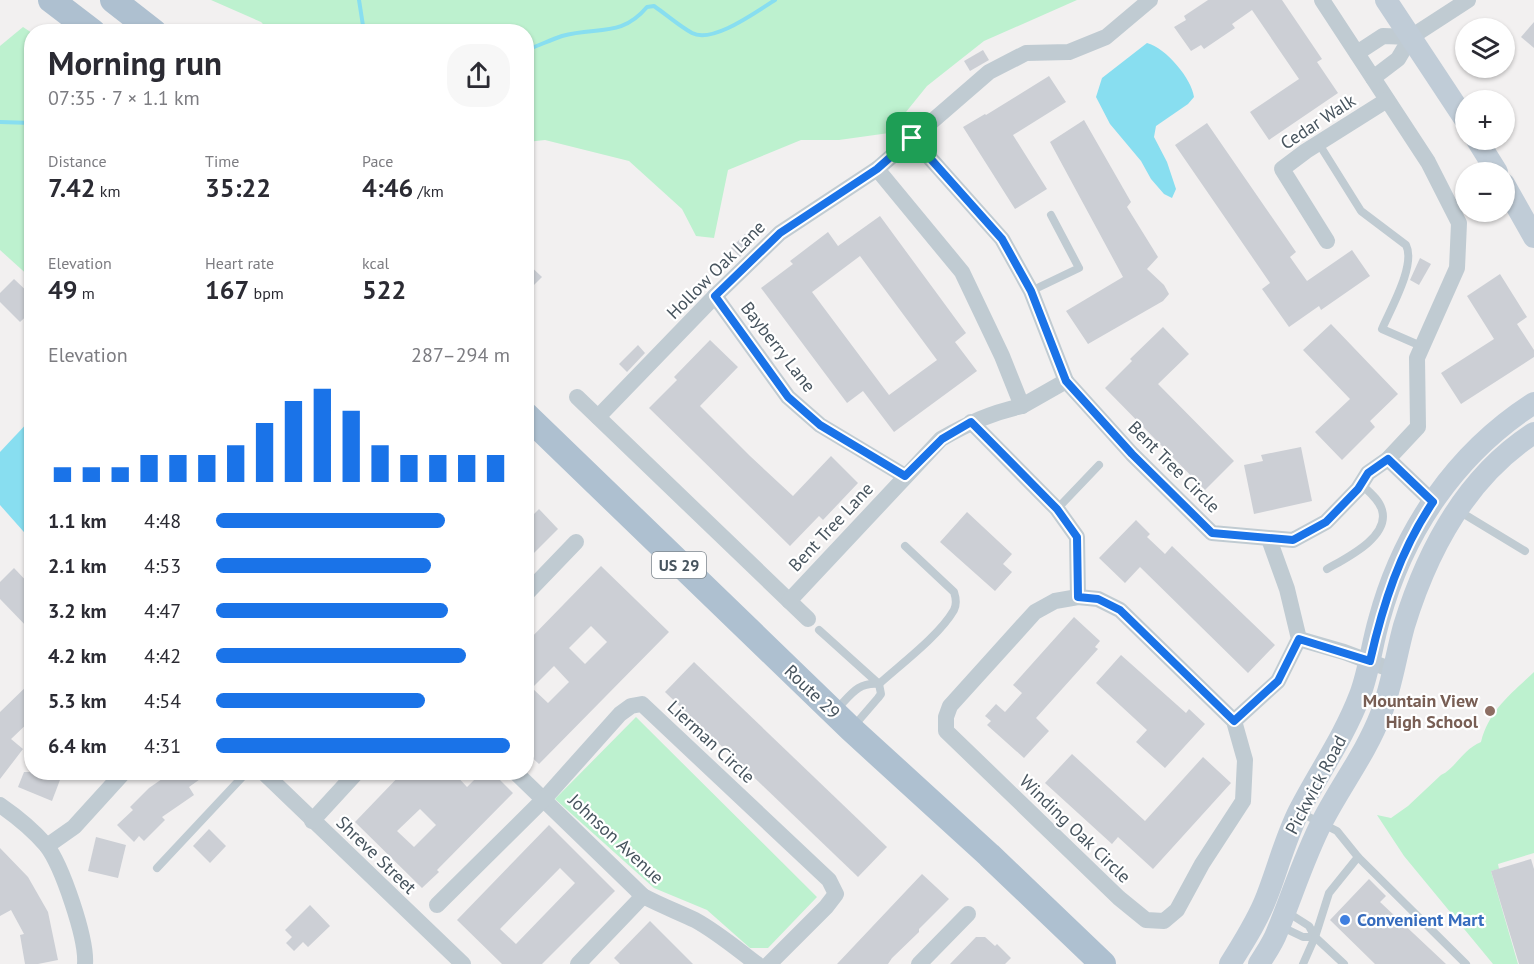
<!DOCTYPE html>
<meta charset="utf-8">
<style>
:root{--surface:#fff;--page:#f7f7f7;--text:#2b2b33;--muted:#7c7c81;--accent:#1a73e8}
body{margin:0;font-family:"PT Sans",sans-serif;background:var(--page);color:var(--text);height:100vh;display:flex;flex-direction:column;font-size:22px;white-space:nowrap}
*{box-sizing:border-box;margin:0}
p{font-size:20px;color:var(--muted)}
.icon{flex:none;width:33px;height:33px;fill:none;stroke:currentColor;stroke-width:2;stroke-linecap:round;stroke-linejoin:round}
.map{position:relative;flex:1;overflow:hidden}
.drawer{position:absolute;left:24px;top:24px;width:510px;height:756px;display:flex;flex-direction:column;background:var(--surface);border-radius:24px;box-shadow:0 2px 4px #0004}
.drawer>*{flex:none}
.controls{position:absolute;left:1455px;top:18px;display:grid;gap:12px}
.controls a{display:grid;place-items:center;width:60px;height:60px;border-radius:50%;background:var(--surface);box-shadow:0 2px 4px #0004;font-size:30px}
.pin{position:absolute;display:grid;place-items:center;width:51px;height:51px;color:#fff;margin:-26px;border-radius:12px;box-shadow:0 3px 9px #0006}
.round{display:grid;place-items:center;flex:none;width:63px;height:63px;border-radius:24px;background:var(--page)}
.summary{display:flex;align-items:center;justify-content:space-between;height:102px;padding:0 24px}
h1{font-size:33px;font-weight:600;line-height:45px}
.figures{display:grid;grid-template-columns:repeat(3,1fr);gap:9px;height:102px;padding:6px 24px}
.figures div{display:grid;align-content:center}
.figures b{font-size:26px;font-weight:600}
.figures small{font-size:16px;font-weight:400}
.figures p{font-size:16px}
.chart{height:168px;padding:12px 24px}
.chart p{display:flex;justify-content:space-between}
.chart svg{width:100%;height:108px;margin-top:6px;stroke:var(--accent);stroke-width:6}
ul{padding:0 24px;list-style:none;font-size:20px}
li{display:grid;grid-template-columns:96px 72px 1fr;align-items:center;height:45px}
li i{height:15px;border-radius:8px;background:var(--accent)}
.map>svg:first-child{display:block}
</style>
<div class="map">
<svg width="1534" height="964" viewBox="0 0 1534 964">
<rect width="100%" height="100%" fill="#f2f0f0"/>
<g fill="#bdf1cf">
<path d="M211,0H1077L984,41L927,86L889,133L839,140H801L728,170L714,238L696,236L682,209L629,161L545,140L527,142L526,32L270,31L261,22Z"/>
<path d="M23,27L32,33L31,278L0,250V46Z"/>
<path d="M1534,672V853L1498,864L1499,869L1491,871L1518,964H1493L1404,856L1377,815L1391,818L1408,806L1441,775C1455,769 1462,750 1481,742C1489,710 1511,694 1534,672Z"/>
<path d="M636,717L817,897L768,948H750L707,910L654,888L555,799Z"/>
</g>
<g fill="#88def0">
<path d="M1147,43C1166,48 1192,79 1194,97L1188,104L1156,126L1154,137L1167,162L1176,189L1172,198L1164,194L1151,179L1141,161L1110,124L1096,97L1102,78Z"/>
<path d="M31,419V540L0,505V452Z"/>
</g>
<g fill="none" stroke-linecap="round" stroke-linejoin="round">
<g stroke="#88def0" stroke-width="4">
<path d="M359,0L364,32"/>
<path d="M526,50C538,46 550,40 562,36C597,26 621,38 647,7L654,6C667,15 679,26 692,33C713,44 757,11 775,0"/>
<path d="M0,122L32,123"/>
</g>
</g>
<g fill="#cccfd5" fill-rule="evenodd">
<path d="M1208,0H1282L1322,59L1317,62L1338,93L1269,140L1250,112L1299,79L1252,10L1232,24L1235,28L1204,49L1201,45L1191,51L1174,27L1186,20L1184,16Z"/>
<path d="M1534,22V48L1521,37Z"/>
<path d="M983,50L989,60L970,71L964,61Z"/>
<path d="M1049,76L1066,102L1013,135L1047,189L1015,209L963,127L985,114L986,115Z"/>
<path d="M1084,120L1131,202L1127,207L1158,257L1147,269L1164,285L1169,294L1163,301L1088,344L1066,311L1123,277L1050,142Z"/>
<path d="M1207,123L1296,252L1290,257L1307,281L1352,250L1370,276L1321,310L1319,306L1289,327L1262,289L1270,283L1175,145Z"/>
<path d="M880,216L966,333L955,342L977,371L894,432L863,391L847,403L761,288L793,264L790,261L828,232L838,246ZM860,256L937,360L889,395L812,292Z"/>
<path d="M748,231L757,240L740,257L731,248Z"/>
<path d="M1420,258L1431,264L1419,285L1410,280Z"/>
<path d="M526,262L542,277L526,293Z"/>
<path d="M1500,274L1527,317L1517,324L1534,350V357L1461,404L1441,373L1494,339L1467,296Z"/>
<path d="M14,279L32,296V311L20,322L0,302V293Z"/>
<path d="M1331,324L1398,394L1370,421L1375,427L1342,460L1315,432L1350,399L1303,350Z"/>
<path d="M1163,327L1189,354L1158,384L1234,461L1205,490L1105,388L1132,361L1130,359Z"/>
<path d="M710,340L738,367L700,406L750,456L793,496L831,456L858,483L823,520L819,516L790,546L649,408L677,380L674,377Z"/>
<path d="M638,345L645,353L627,372L619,364Z"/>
<path d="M1301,447L1312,501L1254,514L1244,465L1263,461L1261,455Z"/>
<path d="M539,509L558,529L526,561V522Z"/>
<path d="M967,512L1012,554L1003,564L1012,572L995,591L940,542Z"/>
<path d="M1136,520L1150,534L1147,537L1165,554L1172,546L1275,645L1248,673L1140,567L1125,583L1099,558Z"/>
<path d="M601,566L669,632L539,764L526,752V643ZM591,626L607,642L585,664L569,648ZM554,666L569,682L548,703L532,688Z"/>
<path d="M14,568L32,587V632L0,599V582Z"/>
<path d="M1074,617L1100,641L1095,647L1098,649L1036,718L1049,731L1024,758L987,725L991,721L985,716L996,704L1005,712L1022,693L1013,685Z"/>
<path d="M1121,655L1186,713L1189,709L1205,724L1165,768L1136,742L1147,730L1096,683Z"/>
<path d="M694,662L887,847L858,877L665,692Z"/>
<path d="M32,681V719L11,739L23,749L0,779V712Z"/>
<path d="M1072,754L1145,821L1203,757L1231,783L1153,869L1118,837L1112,844L1045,783Z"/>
<path d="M24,772H63L52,801L18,787Z"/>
<path d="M172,772H210L189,787L194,795L162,817L165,820L144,841L139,836L134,842L117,825L133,810L130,807L149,788Z"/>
<path d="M403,772H453L467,787L482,772H492L513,793L437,870L439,872L422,888L355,822ZM420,809L436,825L414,847L397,831Z"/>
<path d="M549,825L615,891L542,964H502L457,920ZM560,868L575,883L516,944L500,929Z"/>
<path d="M209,829L226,846L210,863L193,846Z"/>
<path d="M96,837L126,845L118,878L88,871Z"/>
<path d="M0,848L28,877L48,912L58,960L38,964H25L20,935L24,934L11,910L0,916Z"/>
<path d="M1531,859L1534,869V964H1519L1491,871Z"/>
<path d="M922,874L949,899L919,929V932L892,958L888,964H837Z"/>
<path d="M1369,879L1386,896L1380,902L1446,964H1375L1330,920Z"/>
<path d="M310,905L330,926L308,947L303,942L294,951L286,943L292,937L285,930Z"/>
<path d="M650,921L693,964H620L614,958Z"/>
<path d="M976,937H985L995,946L997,944L1011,958L1005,964H950Z"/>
</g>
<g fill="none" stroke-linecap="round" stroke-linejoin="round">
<g stroke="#c0cbd2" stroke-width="8">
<path d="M1319,144L1361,211L1406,245C1416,265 1391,308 1382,329L1421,346"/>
<path d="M1031,291L1079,268L1051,215"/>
<path d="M1057,509L1099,465"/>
<path d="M1459,511L1525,551"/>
<path d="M1327,569C1346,558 1390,537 1382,510C1379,499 1368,491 1361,484"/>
<path d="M819,630L879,684L881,694L878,698L853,727"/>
<path d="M836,710C851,695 857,682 879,684C901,664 939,636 954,610C957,604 956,598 954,592L905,546"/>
<path d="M1299,812L1337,831L1358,857L1329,893L1315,937L1303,964"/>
<path d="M1358,857L1466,964"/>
<path d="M157,868L247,772"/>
<path d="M1280,926L1303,937H1315L1309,926L1287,912"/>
<path d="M1315,937L1344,964"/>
</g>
<g stroke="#c0cbd2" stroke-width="16">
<path d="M1150,0L1106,37L1069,52L1026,53L989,72L877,169L962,272L1002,356L1022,406L1066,381L1132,454L1212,533L1293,540L1326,522L1358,489L1368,473L1388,459L1418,427L1417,358L1457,268L1459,223L1428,162L1322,0"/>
<path d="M1357,53L1383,36L1411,37"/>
<path d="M1373,78L1398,59L1411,37L1468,0"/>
<path d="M912,138L1002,239L1031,291L1066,381"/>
<path d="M1327,241L1282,169L1306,151L1387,100"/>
<path d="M715,296L788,397L820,425L905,476"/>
<path d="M577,397L808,619"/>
<path d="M598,417L715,296L780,233L877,169"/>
<path d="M971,422L1057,509L1077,537L1078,597"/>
<path d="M1388,459L1433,502"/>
<path d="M526,594L576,542"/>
<path d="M789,601L941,439C969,423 990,413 1022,406"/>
<path d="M1299,639L1344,652L1395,671"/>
<path d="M1234,721L1120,610L1098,599L1078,597L1055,601L1035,612L950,706L946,717V731L1119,898L1146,920L1164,921L1177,910L1202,864L1243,801L1245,760L1234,721L1278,681L1299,639L1287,589L1269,539"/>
<path d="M263,772L463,964"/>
<path d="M515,772L643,896C660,905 678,912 695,920C717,932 737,949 757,964"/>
<path d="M0,805C16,816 33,830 46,845C62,865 87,939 85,964"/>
<path d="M312,821L357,772"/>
<path d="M47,846L74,827L124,772"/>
<path d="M437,905L544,799L620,714L631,706L642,704L829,880L836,894L826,907L769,964"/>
<path d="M578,964L643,896"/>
<path d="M919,964L968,914"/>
</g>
<g stroke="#c0ccd7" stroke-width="22">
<path d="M1386,0L1466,121"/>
<path d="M1477,140L1497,172"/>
<path d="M1504,184L1534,237"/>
<path d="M1230,964C1243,943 1258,920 1267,896C1278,868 1285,839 1299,811C1319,772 1344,737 1360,695C1369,671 1372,644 1379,620C1403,531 1456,453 1534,403"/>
<path d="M1259,964C1265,954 1273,943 1277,932C1292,896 1304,857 1322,822C1341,785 1366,753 1381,714C1392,685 1396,655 1404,626C1427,551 1466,477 1534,433"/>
</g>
<g stroke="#aec0d0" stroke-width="26">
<path d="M51,0L93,32"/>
<path d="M113,0L154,32"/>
<path d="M526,415L851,729L989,855L1103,964"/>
</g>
</g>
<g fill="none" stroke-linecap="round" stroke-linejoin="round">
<g stroke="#fff" stroke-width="12">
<path id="route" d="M912,138L1002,239L1031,291L1066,381L1132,454L1212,533L1293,540L1326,522L1358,489L1368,473L1388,459L1433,502C1400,551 1383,604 1370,661L1299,639L1278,681L1234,721L1120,610L1098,599L1078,597L1077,537L1057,509L971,422L942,439L905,476L820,425L788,397L715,296L780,233L877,169Z"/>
</g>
<use href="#route" stroke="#1a73e8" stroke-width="8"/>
</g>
<circle fill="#8d6e63" stroke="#fff" stroke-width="2" cx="1490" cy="711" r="6"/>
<circle fill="#3f7fe0" stroke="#fff" stroke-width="2" cx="1345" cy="920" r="6"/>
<g text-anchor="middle" stroke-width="4.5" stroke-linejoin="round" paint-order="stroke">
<rect fill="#fff" stroke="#7e878e" stroke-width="1.5" x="652" y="552" width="54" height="26" rx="4.5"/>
<g font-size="16" font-weight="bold" fill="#47545e">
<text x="679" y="571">US 29</text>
</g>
<g font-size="18" fill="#47545e" stroke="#fff">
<text transform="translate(1318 122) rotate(-33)" y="6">Cedar Walk</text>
<text transform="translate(716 270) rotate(-45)" y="6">Hollow Oak Lane</text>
<text transform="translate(778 347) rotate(52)" y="6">Bayberry Lane</text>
<text transform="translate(1174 467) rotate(45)" y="6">Bent Tree Circle</text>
<text transform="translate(831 527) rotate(-47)" y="6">Bent Tree Lane</text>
<text transform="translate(812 692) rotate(44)" y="6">Route 29</text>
<text transform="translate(711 742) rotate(43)" y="6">Lierman Circle</text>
<text transform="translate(1316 785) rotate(-62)" y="6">Pickwick Road</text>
<text transform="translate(1075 829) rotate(44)" y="6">Winding Oak Circle</text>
<text transform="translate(616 839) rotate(43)" y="6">Johnson Avenue</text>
<text transform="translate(376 855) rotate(44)" y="6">Shreve Street</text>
</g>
<g font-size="18" font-weight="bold" fill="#785e54" stroke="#fff" text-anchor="end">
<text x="1478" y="707">Mountain View<tspan x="1478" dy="21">High School</tspan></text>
</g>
<g font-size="18" font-weight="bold" fill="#366cbe" stroke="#fff" text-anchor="start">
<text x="1357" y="926">Convenient Mart</text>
</g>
</g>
</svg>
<div class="controls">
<a><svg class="icon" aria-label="layers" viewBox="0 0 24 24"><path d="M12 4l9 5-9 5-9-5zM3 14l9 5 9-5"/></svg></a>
<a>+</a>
<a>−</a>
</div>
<div class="pin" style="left:912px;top:138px;background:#1e9e55"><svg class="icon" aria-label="arrive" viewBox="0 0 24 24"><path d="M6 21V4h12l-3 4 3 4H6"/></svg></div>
<section class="drawer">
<div class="summary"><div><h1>Morning run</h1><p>07:35 · 7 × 1.1 km</p></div><a class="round"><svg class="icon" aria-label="share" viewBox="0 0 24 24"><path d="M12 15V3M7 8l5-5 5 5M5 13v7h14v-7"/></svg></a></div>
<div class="figures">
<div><p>Distance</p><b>7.42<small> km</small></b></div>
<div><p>Time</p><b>35:22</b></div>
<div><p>Pace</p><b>4:46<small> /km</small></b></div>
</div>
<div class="figures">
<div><p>Elevation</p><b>49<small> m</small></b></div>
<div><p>Heart rate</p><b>167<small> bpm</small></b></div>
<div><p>kcal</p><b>522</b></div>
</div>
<div class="chart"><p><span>Elevation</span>287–294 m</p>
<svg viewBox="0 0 160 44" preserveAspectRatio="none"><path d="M5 44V38M15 44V38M25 44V38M35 44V33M45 44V33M55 44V33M65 44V29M75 44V20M85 44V11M95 44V6M105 44V15M115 44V29M125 44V33M135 44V33M145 44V33M155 44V33"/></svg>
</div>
<ul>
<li><b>1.1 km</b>4:48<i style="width:78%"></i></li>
<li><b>2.1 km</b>4:53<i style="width:73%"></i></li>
<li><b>3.2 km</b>4:47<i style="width:79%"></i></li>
<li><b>4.2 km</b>4:42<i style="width:85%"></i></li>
<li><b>5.3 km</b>4:54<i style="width:71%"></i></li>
<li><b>6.4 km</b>4:31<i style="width:100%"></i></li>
</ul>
</section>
</div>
